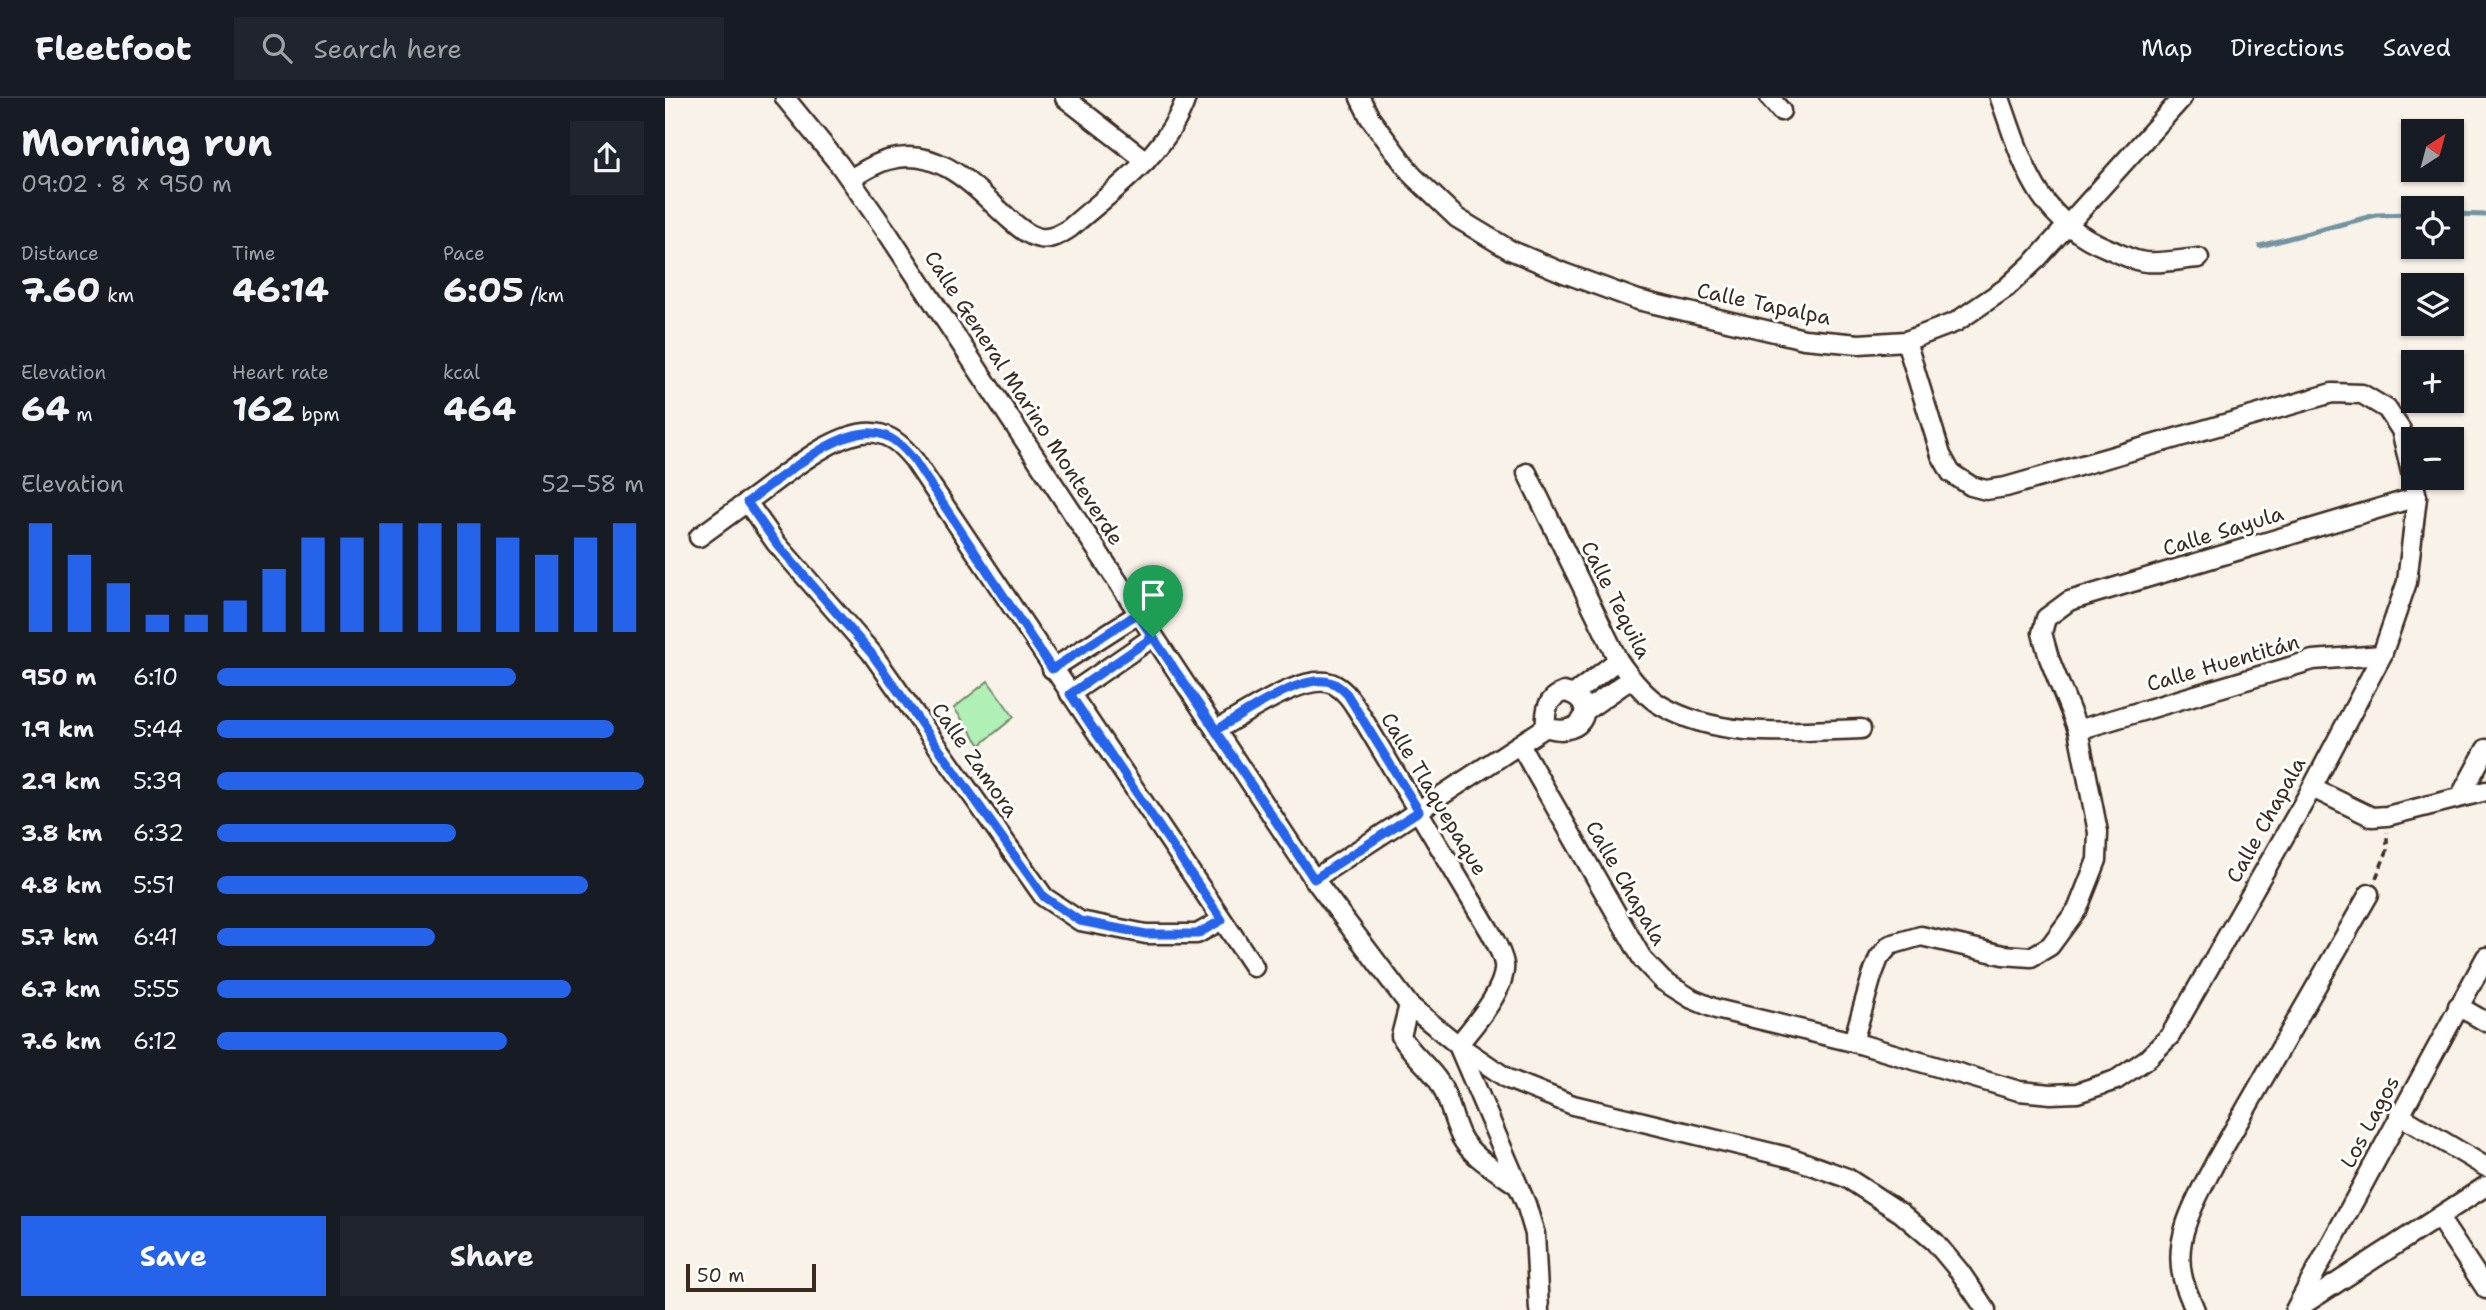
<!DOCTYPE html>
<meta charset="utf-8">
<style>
:root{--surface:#171b24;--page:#20242c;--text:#f1f3f6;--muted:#9ea1a6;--line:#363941;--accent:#2563eb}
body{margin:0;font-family:"Shantell Sans",sans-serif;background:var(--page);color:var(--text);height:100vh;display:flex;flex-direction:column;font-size:26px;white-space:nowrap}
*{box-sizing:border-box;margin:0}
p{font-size:23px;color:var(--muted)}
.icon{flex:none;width:38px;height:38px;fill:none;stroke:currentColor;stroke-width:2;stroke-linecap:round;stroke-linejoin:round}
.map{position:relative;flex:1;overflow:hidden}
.sheet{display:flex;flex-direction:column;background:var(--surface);width:665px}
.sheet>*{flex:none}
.needle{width:46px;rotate:36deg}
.fabs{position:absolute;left:1736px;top:21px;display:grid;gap:14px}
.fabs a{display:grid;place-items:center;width:63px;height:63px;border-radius:0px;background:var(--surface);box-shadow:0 2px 5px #0004;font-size:35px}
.scale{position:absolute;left:21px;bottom:18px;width:130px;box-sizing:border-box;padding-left:7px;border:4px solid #3b2a1e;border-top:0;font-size:19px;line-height:24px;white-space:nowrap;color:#3b2a1e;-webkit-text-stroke:5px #fff;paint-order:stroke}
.pin{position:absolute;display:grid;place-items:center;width:60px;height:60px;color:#fff;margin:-72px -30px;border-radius:50% 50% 50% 0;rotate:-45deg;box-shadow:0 0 7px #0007}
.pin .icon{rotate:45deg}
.round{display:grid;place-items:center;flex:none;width:74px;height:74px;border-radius:0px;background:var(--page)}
.headline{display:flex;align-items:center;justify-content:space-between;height:119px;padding:0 21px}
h1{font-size:38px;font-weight:700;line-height:52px}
.metrics{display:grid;grid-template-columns:repeat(3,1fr);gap:10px;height:119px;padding:7px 21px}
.metrics div{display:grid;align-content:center}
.metrics b{font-size:35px;font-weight:700}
.metrics small{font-size:19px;font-weight:400}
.metrics p{font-size:19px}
.chart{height:196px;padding:14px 21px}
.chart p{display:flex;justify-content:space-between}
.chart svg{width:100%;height:126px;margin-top:7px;stroke:var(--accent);stroke-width:6}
.cta{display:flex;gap:14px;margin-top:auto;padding:14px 21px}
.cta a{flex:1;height:80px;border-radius:0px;background:var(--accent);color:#fff;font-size:28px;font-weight:700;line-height:80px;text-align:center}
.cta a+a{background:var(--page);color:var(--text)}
ul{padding:0 21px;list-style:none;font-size:23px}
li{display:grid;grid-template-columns:112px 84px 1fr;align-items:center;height:52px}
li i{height:18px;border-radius:9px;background:var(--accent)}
header{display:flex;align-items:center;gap:42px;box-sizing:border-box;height:98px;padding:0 35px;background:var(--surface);border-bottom:2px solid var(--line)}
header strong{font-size:33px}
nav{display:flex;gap:38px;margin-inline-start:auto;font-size:24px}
.search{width:490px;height:63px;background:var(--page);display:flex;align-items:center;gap:18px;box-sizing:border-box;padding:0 24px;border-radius:0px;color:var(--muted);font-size:26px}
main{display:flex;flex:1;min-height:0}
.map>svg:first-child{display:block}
</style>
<header>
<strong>Fleetfoot</strong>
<div class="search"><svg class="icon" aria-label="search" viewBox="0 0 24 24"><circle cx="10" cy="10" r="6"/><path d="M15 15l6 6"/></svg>Search here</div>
<nav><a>Map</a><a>Directions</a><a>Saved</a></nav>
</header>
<main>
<section class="sheet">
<div class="headline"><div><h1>Morning run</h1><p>09:02 · 8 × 950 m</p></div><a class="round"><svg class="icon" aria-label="share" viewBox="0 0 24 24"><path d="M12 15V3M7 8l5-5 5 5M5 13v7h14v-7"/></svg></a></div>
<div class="metrics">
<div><p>Distance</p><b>7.60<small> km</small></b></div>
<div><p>Time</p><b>46:14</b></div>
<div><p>Pace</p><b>6:05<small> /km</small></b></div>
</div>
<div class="metrics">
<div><p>Elevation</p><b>64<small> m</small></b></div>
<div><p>Heart rate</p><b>162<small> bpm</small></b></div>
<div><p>kcal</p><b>464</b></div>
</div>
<div class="chart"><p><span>Elevation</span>52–58 m</p>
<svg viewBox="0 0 160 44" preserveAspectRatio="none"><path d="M5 44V6M15 44V17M25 44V27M35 44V38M45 44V38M55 44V33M65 44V22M75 44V11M85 44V11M95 44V6M105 44V6M115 44V6M125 44V11M135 44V17M145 44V11M155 44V6"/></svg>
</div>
<ul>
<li><b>950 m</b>6:10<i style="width:70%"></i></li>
<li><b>1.9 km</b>5:44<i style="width:93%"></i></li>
<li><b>2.9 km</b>5:39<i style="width:100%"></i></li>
<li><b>3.8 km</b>6:32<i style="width:56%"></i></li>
<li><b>4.8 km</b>5:51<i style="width:87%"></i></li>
<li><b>5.7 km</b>6:41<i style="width:51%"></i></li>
<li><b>6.7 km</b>5:55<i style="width:83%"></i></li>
<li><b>7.6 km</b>6:12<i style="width:68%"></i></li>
</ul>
<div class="cta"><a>Save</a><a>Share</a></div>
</section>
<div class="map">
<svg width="1821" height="1212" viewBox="0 0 1821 1212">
<rect width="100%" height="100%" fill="#f9f2e9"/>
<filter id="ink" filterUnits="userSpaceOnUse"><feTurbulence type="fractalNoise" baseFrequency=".0143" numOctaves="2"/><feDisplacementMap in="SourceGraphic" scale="14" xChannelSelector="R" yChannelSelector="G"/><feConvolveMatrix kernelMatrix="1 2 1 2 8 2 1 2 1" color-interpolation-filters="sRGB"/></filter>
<g filter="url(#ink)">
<path fill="#b0efb6" stroke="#768c6a" stroke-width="2" d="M323,583L349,619L315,647L289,610Z"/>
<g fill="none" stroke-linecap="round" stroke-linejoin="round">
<g stroke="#7294a1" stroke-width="5">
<path d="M1787,116L1821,117"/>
<path d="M1595,148L1711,117L1748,116"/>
</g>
<g stroke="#3b2a1e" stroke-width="23">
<g id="minor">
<path d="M120,0L174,66L224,137L649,781L744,907L793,947L843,981L908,1007L1127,1060L1182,1080L1236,1115L1270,1144L1295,1174L1321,1212"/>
<path d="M400,0L481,63"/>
<path d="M695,0L705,20L748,78L792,120L845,152L899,175L973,202L1139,241L1194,246L1241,243L1291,224L1341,190L1371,162L1517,0"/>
<path d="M1105,0L1116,13"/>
<path d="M1335,0C1359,68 1372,122 1444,151C1454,155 1464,161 1475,163C1490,167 1518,161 1534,160"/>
<path d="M185,81C197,74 210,65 223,62C274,47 310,90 343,120C352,128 363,138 375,140C386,142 396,136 405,130C448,92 502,56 521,0"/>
<path d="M862,375L953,562C964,578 979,598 997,608C1056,642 1131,633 1196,631"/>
<path d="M34,439L82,404"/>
<path d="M387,571L473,516"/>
<path d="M899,594C935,601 920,643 881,629C880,612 882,600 899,594Z"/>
<path d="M405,596L488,539"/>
<path d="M909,596L953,562"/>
<path d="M920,613L966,581"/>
<path d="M551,632C577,618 643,571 670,587C682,594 688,605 695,616L826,835C831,845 837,855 839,866C842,891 808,928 793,947L861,1106L870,1136L874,1212"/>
<path d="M1413,632L1648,562L1717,557"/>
<path d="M855,647L978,862L998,883L1027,901L1051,911L1188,944L1354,993L1386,996L1412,995L1451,982L1482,961L1505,938L1647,690L1717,557L1742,484L1752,399L1736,332L1722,311L1697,296L1667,295L1341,389L1321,392L1306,388L1286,375L1276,357L1241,243"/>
<path d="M1647,690L1707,719L1722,718L1821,693"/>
<path d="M1795,699L1821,651"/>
<path d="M649,781L881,629"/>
<path d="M557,822L532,836H481L415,823L379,799L206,554L111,445L82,404C113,383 176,325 215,336C230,340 239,350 249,362L589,869"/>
<path d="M744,907L736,938C746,956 763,967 774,984C785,1001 787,1021 796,1039C807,1060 835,1074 853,1088"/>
<path d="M1793,908L1821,924"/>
<path d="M1188,944L1207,878L1214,860L1225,847L1256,838L1338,857L1366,859L1385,848L1413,810L1432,762L1433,734L1413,632L1384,560L1377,535L1381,520L1404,503L1752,399"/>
<path d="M1734,1017L1821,1069"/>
<path d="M1774,1120L1821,1191"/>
<path d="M1633,1210L1821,1088"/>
<path d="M1530,1212C1526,1202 1521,1192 1518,1181C1507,1139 1532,1100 1551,1063L1704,796"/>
<path d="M1630,1212L1821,859"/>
</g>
</g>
<path stroke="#3b2a1e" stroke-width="3.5" stroke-dasharray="7 5" stroke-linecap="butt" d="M1711,780L1722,753V734"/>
<use href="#minor" stroke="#fff" stroke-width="18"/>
</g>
</g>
<g fill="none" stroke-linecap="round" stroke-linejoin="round" filter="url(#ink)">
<g stroke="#fff" stroke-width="14">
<path id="route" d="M488,539L405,596L557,822L532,836H481L415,823L379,799L206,555L111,445L82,404C113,383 176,325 215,336C230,340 239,350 249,362L387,571L472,516L551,632C577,618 639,572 668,585C673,587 678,592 682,596L754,713L649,781L488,539"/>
</g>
<use href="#route" stroke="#2563eb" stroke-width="9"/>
</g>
<g text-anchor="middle" stroke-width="6" stroke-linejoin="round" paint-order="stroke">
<g font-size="21" fill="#3b2a1e" stroke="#fff">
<text transform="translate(1099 206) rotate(12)" y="7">Calle Tapalpa</text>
<text transform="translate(359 300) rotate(57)" y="7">Calle General Marino Monteverde</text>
<text transform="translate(1558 433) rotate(-17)" y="7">Calle Sayula</text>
<text transform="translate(951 502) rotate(63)" y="7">Calle Tequila</text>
<text transform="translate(1558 565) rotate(-16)" y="7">Calle Huentitán</text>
<text transform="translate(310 662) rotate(55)" y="7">Calle Zamora</text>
<text transform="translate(769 696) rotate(59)" y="7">Calle Tlaquepaque</text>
<text transform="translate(1601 722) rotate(-61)" y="7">Calle Chapala</text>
<text transform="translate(961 785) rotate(60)" y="7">Calle Chapala</text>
<text transform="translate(1705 1024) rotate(-62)" y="7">Los Lagos</text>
</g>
</g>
</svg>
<div class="fabs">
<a><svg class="needle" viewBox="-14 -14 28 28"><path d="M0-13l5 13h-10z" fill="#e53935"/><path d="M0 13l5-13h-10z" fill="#9ea1a6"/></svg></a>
<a><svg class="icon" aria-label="locate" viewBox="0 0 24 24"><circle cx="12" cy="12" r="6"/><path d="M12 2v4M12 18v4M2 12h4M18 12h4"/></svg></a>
<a><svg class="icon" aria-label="layers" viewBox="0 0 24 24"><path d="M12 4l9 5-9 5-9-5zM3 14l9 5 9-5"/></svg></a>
<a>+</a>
<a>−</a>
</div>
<div class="scale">50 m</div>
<div class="pin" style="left:488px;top:539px;background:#1e9e55"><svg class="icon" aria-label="arrive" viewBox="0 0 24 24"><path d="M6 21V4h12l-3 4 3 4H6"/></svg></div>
</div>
</main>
